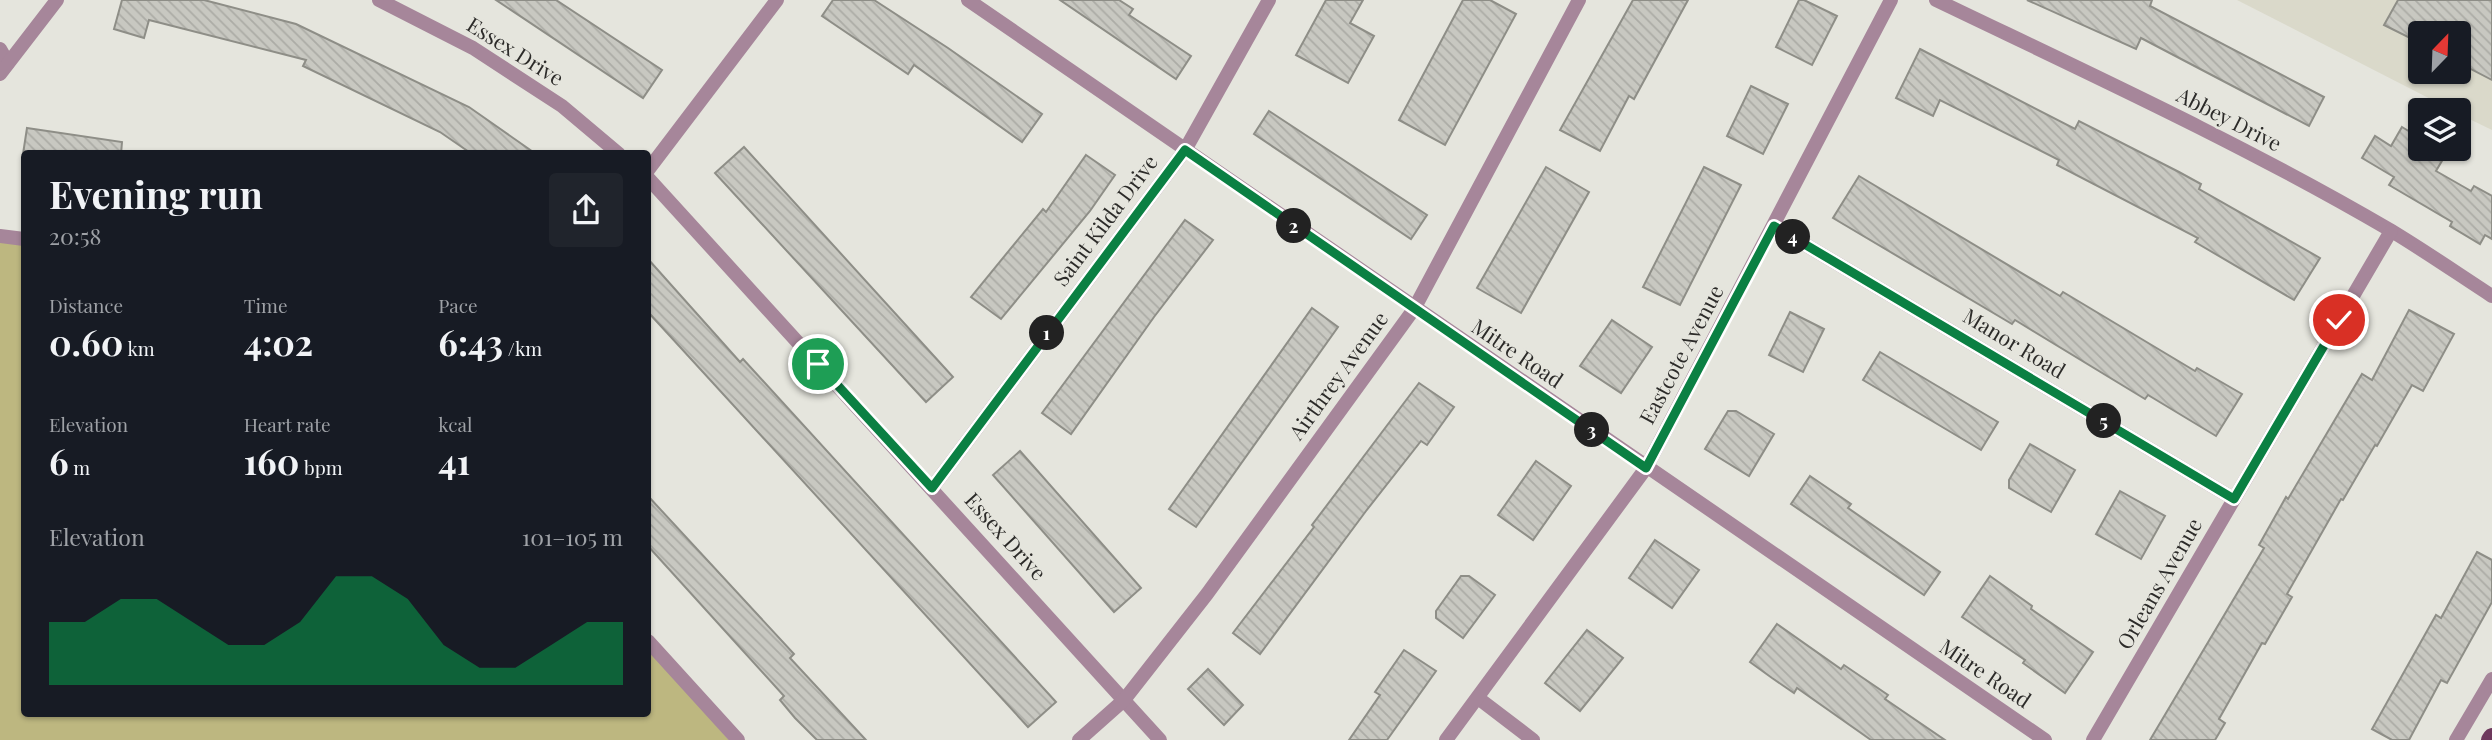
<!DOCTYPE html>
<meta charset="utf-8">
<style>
:root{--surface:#171b24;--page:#20242c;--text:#f1f3f6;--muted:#9ea1a6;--accent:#0b8043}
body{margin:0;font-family:"Playfair Display",serif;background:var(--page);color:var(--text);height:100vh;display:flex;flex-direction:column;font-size:26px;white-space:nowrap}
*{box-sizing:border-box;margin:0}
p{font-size:23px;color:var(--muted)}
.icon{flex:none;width:38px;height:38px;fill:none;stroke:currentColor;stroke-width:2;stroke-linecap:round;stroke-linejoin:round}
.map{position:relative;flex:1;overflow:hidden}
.side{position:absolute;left:21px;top:150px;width:630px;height:567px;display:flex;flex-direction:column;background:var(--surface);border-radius:7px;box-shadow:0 2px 5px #0004}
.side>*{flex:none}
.needle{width:46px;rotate:23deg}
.controls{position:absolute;left:2408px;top:21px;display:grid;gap:14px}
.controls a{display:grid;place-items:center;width:63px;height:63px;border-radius:7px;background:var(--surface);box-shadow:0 2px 5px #0004;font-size:35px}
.pin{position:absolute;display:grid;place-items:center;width:60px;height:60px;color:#fff;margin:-30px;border:4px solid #fff;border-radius:50%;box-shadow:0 2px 7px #0007}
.km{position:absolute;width:35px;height:35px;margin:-18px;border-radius:50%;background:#222;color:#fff;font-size:19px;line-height:35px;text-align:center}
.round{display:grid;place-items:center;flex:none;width:74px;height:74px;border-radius:7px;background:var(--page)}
.head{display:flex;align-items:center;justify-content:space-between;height:119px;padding:0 28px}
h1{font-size:38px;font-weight:700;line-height:52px}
.figures{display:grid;grid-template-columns:repeat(3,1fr);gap:10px;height:119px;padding:7px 28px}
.figures div{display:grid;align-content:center}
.figures b{font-size:35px;font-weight:700}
.figures small{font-size:19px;font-weight:400}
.figures p{font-size:19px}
.chart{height:196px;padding:14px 28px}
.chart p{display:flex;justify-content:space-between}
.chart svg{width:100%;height:126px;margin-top:7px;fill:var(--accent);opacity:.7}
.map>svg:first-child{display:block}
</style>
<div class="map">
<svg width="2492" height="740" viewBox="0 0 2492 740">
<defs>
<pattern id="building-back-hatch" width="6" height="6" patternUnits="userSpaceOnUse" patternTransform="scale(1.75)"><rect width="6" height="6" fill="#c8c8c1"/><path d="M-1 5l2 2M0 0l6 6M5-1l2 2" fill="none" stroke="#acaca6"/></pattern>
</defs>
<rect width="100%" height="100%" fill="#e5e5dd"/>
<path fill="#dad9ca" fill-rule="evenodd" d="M2237,0H2492V130L2459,114V110H2452ZM2420,33H2459V72H2420Z"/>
<path fill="#bdb780" d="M0,236L24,239V714H648V648L729,740H0Z"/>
<g fill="url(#building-back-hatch)" stroke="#8e8e87" stroke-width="2">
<path d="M122,0H204L296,24L469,107L536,154H472L440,132L303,66L306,60L149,20L144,38L114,29Z"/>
<path d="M496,0H556L662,70L643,98Z"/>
<path d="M833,0H874L948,48L1042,114L1022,142L914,65L908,74L822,16Z"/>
<path d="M1060,0H1119L1133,9L1129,15L1191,56L1176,79Z"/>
<path d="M1326,0H1363L1350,23L1374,36L1348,83L1296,55Z"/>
<path d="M1463,0H1490L1516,14L1445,145L1399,120Z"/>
<path d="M1633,0H1688L1634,99L1629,96L1600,151L1560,130Z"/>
<path d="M1799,0H1804L1837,16L1812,65L1776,47Z"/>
<path d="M2027,0H2152L2150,6L2324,97L2309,126L2141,38L2136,49Z"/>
<path d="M2398,0H2492V80L2459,63V33H2420V43L2384,25Z"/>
<path d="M1920,49L2075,129L2079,121L2179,172L2201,184L2199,189L2320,258L2294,300L2195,242L2198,238L2057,165L2059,160L1940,100L1933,116L1896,98Z"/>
<path d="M1751,86L1788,104L1763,154L1727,136Z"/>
<path d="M1269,111L1427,215L1411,239L1254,134Z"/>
<path d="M2402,127L2420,138V149H2449L2436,171L2471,191L2474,186L2492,196V239L2485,235L2480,244L2450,226L2452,222L2389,185L2394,177L2362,158L2375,136L2391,146Z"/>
<path d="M27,128L122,142L121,154H23Z"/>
<path d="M744,147L953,377L926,402L715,173Z"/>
<path d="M1086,155L1115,175L1090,211L1001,319L971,297L1043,209L1046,212Z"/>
<path d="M1546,167L1589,192L1521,313L1477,288Z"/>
<path d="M1704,167L1741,185L1680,305L1643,287Z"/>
<path d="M1859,176L2060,296L2063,292L2195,371L2197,368L2242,394L2216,436L2148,395L2145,399L2015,320L2012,324L1833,218Z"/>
<path d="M1185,220L1213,240L1154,317L1071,434L1042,413Z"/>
<path d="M648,259L740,362L743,359L1056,702L1028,727L648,312Z"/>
<path d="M1312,308L1338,327L1196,527L1169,509Z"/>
<path d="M2409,310L2454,334L2423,391L2412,385L2377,446L2375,445L2343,500L2341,499L2287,594L2292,597L2265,644L2262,643L2219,719L2225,723L2215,740H2150L2264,548L2259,545L2286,497L2288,499L2362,374L2372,380Z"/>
<path d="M1790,312L1824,329L1803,372L1769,355Z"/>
<path d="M1612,320L1652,347L1621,393L1580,366Z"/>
<path d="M1880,352L1998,422L1981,450L1863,380Z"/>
<path d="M1419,383L1454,407L1427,445L1421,441L1366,511L1260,654L1233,633L1314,527L1312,525Z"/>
<path d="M1728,411H1736L1774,434L1749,476L1705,449Z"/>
<path d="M2030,444L2075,470L2051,512L2009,488V480Z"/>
<path d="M1020,451L1141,588L1114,612L993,475Z"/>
<path d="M1536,461L1571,486L1533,540L1498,515Z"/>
<path d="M1810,476L1851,504L1848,508L1940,572L1924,595L1791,504Z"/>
<path d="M2120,491L2165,516L2141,559L2096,534Z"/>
<path d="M648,496L794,654L790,658L866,740H817L795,718L780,700L784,696L648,546Z"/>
<path d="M1655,540L1699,570L1672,608L1629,578Z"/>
<path d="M2477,552L2492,560V602L2447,683L2441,680L2409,740H2392L2372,729L2436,615L2441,618Z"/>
<path d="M1461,576H1469L1495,595L1463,638L1436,618V611Z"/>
<path d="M1990,576L2032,606L2031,609L2093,652L2065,693L2023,663L2025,660L1962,617Z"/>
<path d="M1777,624L1841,669L1844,665L1888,695L1885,699L1945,740H1871L1797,688L1794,693L1772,678L1750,662Z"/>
<path d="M1587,630L1623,658L1580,711L1545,683Z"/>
<path d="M1404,650L1436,671L1387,740H1349L1380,695L1375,692Z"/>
<path d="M1208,669L1243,705L1224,725L1188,689Z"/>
</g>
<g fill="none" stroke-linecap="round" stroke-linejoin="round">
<g stroke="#a6869a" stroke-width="14">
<path d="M379,0L473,48L562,106L619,154"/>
<path d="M968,0L2045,740"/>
<path d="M1936,0C2088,73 2243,144 2390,230C2425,251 2458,274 2492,296"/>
<path d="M0,49L8,63"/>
<path d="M648,170L777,0"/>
<path d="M648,178L1160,740"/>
<path d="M1774,226L2234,499"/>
<path d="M932,488L1185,150L1269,0"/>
<path d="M1478,698L1533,740"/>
<path d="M1079,740L1124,700L1207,594L1414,309L1579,0"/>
<path d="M1446,740L1646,468L1891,0"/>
<path d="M2093,740L2391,231"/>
<path d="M2456,740L2492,679"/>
</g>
<g stroke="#a6869a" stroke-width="14">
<path d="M0,74L57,0"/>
<path d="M0,236L24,239"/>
<path d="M648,641L738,740"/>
</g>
<path stroke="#6e395d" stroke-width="18" d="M2490,740L2492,737"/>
</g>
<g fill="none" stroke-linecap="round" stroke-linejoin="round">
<g stroke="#fff" stroke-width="14">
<path id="route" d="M818,364L932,488L1185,150L1646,468L1774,226L2234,499L2339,320"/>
</g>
<use href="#route" stroke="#0b8043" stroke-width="9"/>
</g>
<g text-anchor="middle" stroke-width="5" stroke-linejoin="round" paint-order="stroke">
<g font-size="21" fill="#2c2b29" stroke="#e5e5dd">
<text transform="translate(515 52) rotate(32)" y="7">Essex Drive</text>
<text transform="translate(2229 120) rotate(27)" y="7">Abbey Drive</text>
<text transform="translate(1106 221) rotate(-53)" y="7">Saint Kilda Drive</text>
<text transform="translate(2014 344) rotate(31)" y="7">Manor Road</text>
<text transform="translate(1517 354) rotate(34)" y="7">Mitre Road</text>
<text transform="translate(1682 355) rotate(-62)" y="7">Eastcote Avenue</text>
<text transform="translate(1339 376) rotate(-54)" y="7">Airthrey Avenue</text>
<text transform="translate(1005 537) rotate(48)" y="7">Essex Drive</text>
<text transform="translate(2160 584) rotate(-60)" y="7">Orleans Avenue</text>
<text transform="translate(1985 674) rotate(34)" y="7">Mitre Road</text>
</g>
</g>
</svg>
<div class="controls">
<a><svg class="needle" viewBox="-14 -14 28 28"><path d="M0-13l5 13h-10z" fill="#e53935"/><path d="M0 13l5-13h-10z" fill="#9ea1a6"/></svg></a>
<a><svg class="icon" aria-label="layers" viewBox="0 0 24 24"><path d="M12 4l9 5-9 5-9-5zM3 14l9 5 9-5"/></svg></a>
</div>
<div class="pin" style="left:818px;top:364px;background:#1e9e55"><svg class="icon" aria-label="arrive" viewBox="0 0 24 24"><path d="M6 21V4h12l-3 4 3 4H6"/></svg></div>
<div class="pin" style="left:2339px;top:320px;background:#d93025"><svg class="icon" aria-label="check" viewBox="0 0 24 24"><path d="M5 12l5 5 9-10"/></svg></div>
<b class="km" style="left:1047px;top:333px">1</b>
<b class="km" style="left:1294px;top:226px">2</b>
<b class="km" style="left:1592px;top:430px">3</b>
<b class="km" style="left:1793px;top:237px">4</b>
<b class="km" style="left:2104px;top:421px">5</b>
<section class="side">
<div class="head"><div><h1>Evening run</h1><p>20:58</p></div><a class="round"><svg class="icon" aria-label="share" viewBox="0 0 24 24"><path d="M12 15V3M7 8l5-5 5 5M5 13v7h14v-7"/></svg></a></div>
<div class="figures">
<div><p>Distance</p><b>0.60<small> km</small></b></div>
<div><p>Time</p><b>4:02</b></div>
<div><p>Pace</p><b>6:43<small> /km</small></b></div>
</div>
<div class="figures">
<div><p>Elevation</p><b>6<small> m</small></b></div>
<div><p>Heart rate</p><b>160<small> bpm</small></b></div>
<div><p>kcal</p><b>41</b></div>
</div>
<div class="chart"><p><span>Elevation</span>101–105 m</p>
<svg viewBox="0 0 160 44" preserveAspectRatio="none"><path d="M0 44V22L10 22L20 14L30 14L40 22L50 30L60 30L70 22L80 6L90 6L100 14L110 30L120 38L130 38L140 30L150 22L160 22V44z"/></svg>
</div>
</section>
</div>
